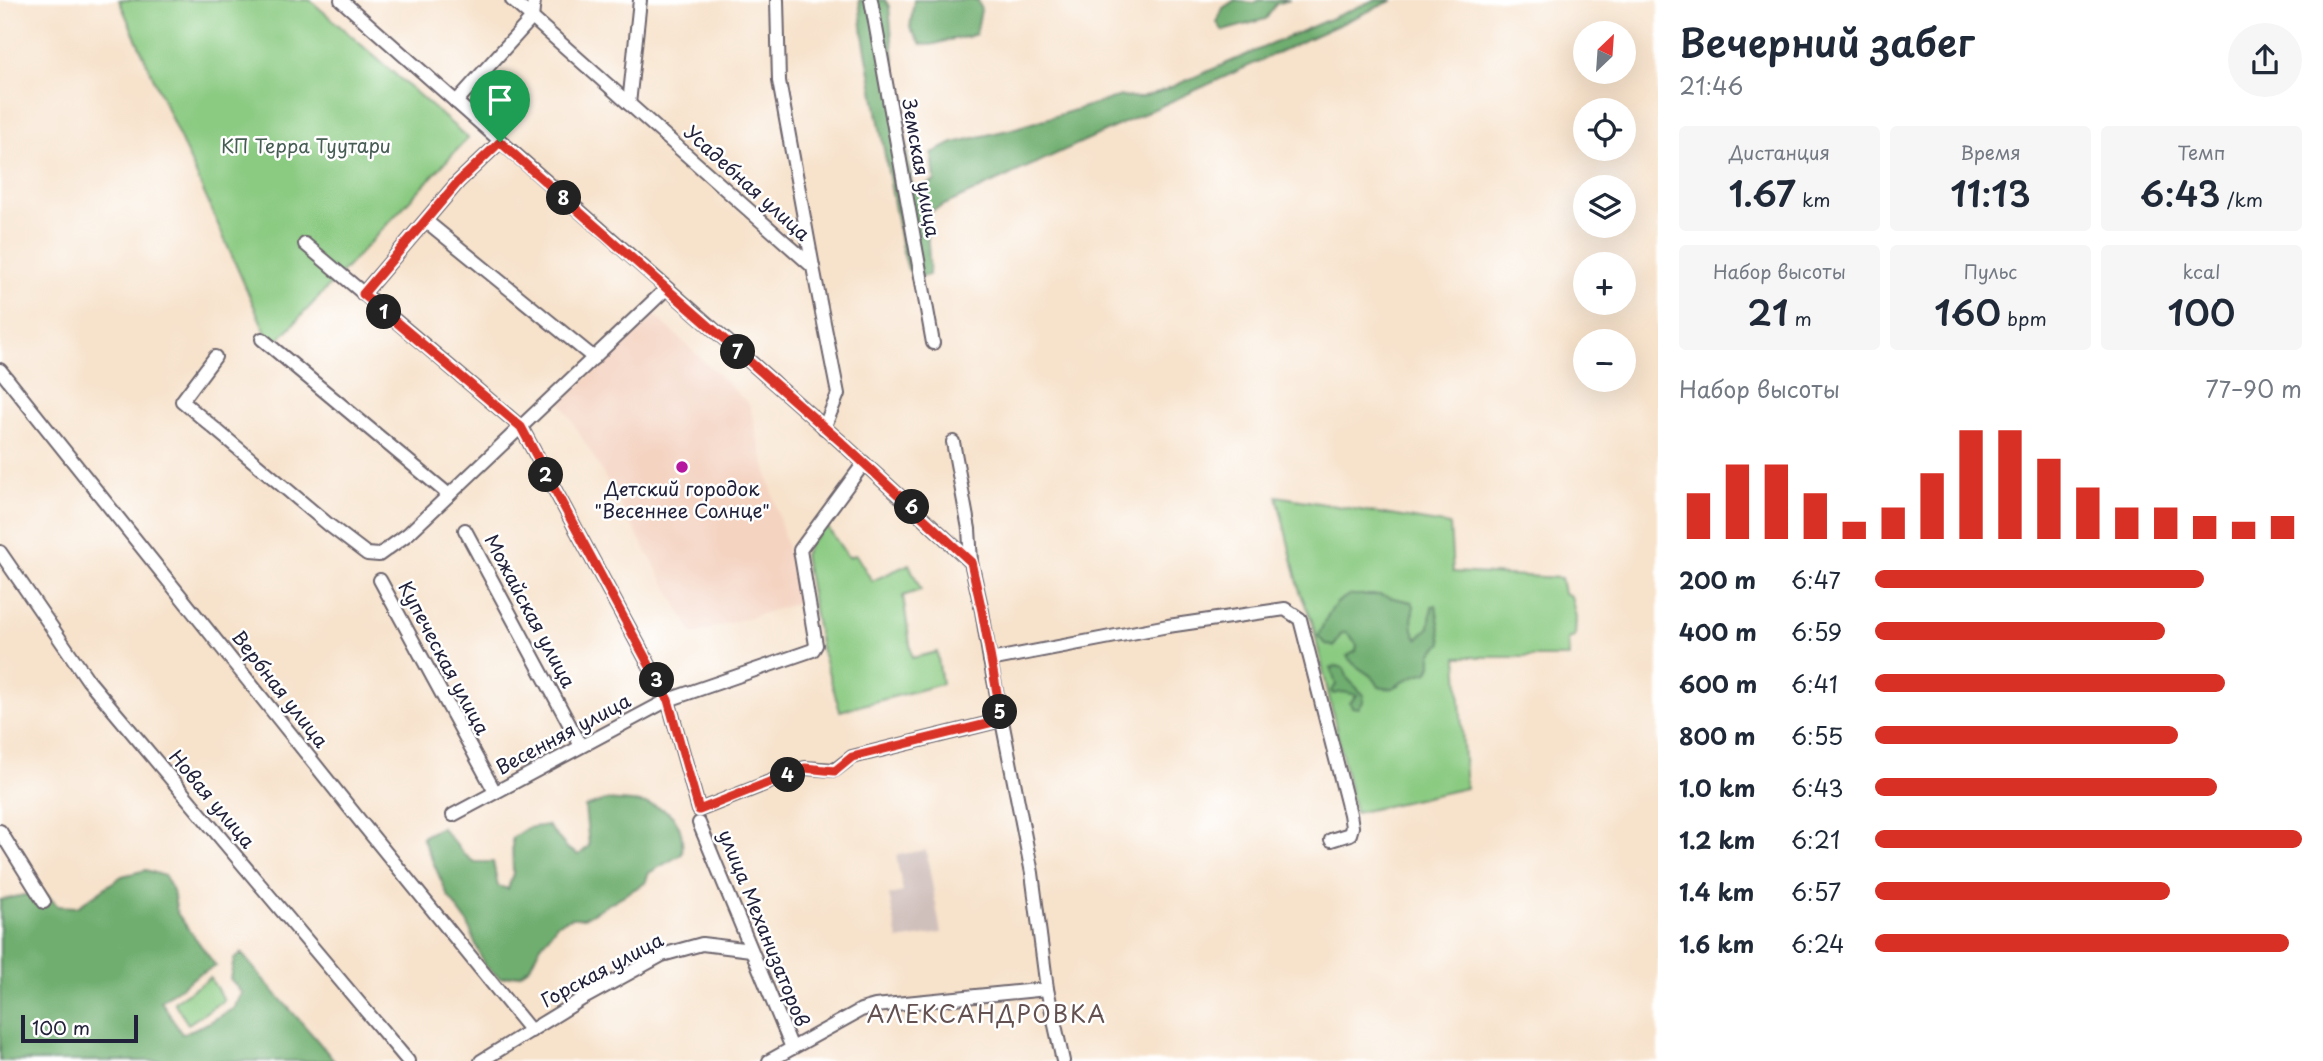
<!DOCTYPE html>
<html lang="ru">
<meta charset="utf-8">
<style>
:root{--surface:#fff;--page:#f6f6f7;--text:#1f2937;--muted:#747a83;--accent:#d93025}
body{margin:0;font-family:"Playpen Sans",sans-serif;background:var(--page);color:var(--text);height:100vh;display:flex;flex-direction:column;font-size:26px;white-space:nowrap}
*{box-sizing:border-box;margin:0}
p{font-size:23px;color:var(--muted)}
.icon{flex:none;width:38px;height:38px;fill:none;stroke:currentColor;stroke-width:2;stroke-linecap:round;stroke-linejoin:round}
.map{position:relative;flex:1;overflow:hidden}
.drawer{display:flex;flex-direction:column;background:var(--surface);width:665px}
.drawer>*{flex:none}
.needle{width:46px;rotate:25deg}
.controls{position:absolute;left:1573px;top:21px;display:grid;gap:14px}
.controls a{display:grid;place-items:center;width:63px;height:63px;border-radius:50%;background:var(--surface);box-shadow:0 7px 28px #0002;font-size:35px}
.scale{position:absolute;left:21px;bottom:18px;width:117px;box-sizing:border-box;padding-left:7px;border:4px solid #22223b;border-top:0;font-size:19px;line-height:24px;white-space:nowrap;color:#22223b;-webkit-text-stroke:5px #fff;paint-order:stroke}
.pin{position:absolute;display:grid;place-items:center;width:60px;height:60px;color:#fff;margin:-72px -30px;border-radius:50% 50% 50% 0;rotate:-45deg;box-shadow:0 0 7px #0007}
.pin .icon{rotate:45deg}
.km{position:absolute;width:35px;height:35px;margin:-18px;border-radius:50%;background:#222;color:#fff;font-size:19px;line-height:35px;text-align:center}
.round{display:grid;place-items:center;flex:none;width:74px;height:74px;border-radius:37px;background:var(--page)}
.head{display:flex;align-items:center;justify-content:space-between;height:119px;padding:0 21px}
h1{font-size:38px;font-weight:600;line-height:52px}
.figures{display:grid;grid-template-columns:repeat(3,1fr);gap:10px;height:119px;padding:7px 21px}
.figures div{display:grid;align-content:center;border-radius:7px;background:var(--page);text-align:center}
.figures b{font-size:35px;font-weight:600}
.figures small{font-size:19px;font-weight:400}
.figures p{font-size:19px}
.chart{height:196px;padding:14px 21px}
.chart p{display:flex;justify-content:space-between}
.chart svg{width:100%;height:126px;margin-top:7px;stroke:var(--accent);stroke-width:6}
ul{padding:0 21px;list-style:none;font-size:23px}
li{display:grid;grid-template-columns:112px 84px 1fr;align-items:center;height:52px}
li i{height:18px;border-radius:9px;background:var(--accent)}
main{display:flex;flex:1;min-height:0}
.map>svg:first-child{display:block}
</style>
<main>
<div class="map">
<svg width="1658" height="1061" viewBox="0 0 1658 1061">
<rect width="100%" height="100%" fill="#fff"/>
<filter id="ink" filterUnits="userSpaceOnUse"><feTurbulence type="fractalNoise" baseFrequency=".0143" numOctaves="2"/><feDisplacementMap in="SourceGraphic" scale="14" xChannelSelector="R" yChannelSelector="G"/><feConvolveMatrix kernelMatrix="1 2 1 2 8 2 1 2 1" color-interpolation-filters="sRGB"/></filter>
<filter id="wash" filterUnits="userSpaceOnUse"><feTurbulence type="fractalNoise" baseFrequency=".00686" numOctaves="4" result="noise"/><feDisplacementMap in="SourceGraphic" scale="28" xChannelSelector="R" yChannelSelector="G"/><feGaussianBlur stdDeviation="1.57" result="paint"/><feColorMatrix in="noise" values="0 0 0 0 0 0 0 0 0 0 0 0 0 0 0 0 0 1.4 0 .05"/><feComposite in="paint" operator="in"/></filter>
<g filter="url(#wash)">
<rect width="100%" height="100%" fill="#f7e2cb"/>
<path fill="#f4d3c1" d="M655,315L749,404L801,602L693,634L591,452L561,403Z"/>
<path fill="#d0c0bc" d="M926,850L941,933L898,940L889,895L903,892L896,855Z"/>
<g fill="#8aca81" stroke="#56765e" stroke-width="2">
<path d="M119,0H310L468,138L272,347Z"/>
<path d="M1277,496L1450,525L1453,572L1561,578L1564,593L1571,596L1576,617L1575,637L1568,639L1569,657H1457L1466,788L1355,813L1312,621L1300,592Z"/>
<path d="M826,525L848,557L856,555L872,581L909,564L921,590L903,596L912,658L937,652L942,684L840,711L821,648L804,555L810,542Z"/>
<path d="M210,978L224,1000L188,1024L174,1002Z"/>
</g>
<g fill="#6fae6f" stroke="#486855" stroke-width="2">
<path d="M859,0H885L889,6L897,95L913,190L935,181L932,153L953,143L1012,129L1121,96L1138,98L1162,91L1374,0H1393L929,212C924,234 931,253 929,275L916,278L908,269L902,248L863,35Z"/>
<path d="M914,0H978L981,10L976,34C962,40 960,37 949,40C937,43 934,46 921,44L910,28Z"/>
<path d="M1235,0L1253,3L1259,0H1290L1276,4L1266,19L1223,31L1217,22L1223,8Z"/>
<path d="M1350,595H1379L1412,602L1414,606C1412,616 1410,631 1418,639L1429,627L1432,606L1436,605L1442,643L1431,654V665L1428,672C1420,674 1412,676 1406,680C1395,687 1393,691 1379,687C1371,670 1357,672 1347,656L1356,651L1357,645L1346,632L1341,634L1334,647L1324,643L1318,636C1326,619 1331,602 1350,595Z"/>
<path d="M1337,666L1344,668L1348,679L1363,694V702L1359,708L1352,707L1350,703L1357,695L1343,692L1333,694L1331,691L1336,685L1331,668Z"/>
<path d="M606,800C646,803 687,801 682,854L649,873L645,883L584,918H571L558,923L538,950L530,967L520,974L500,978L484,965L467,922L448,896L422,837L441,827L464,854L474,862H493L498,886L508,889L513,873L512,838L527,828L547,825L568,849L579,855L589,846L585,807Z"/>
<path d="M146,870L165,876L173,891L177,913L216,966L199,974L161,1001L182,1034L208,1023L234,1008L242,993L230,979L234,959L242,953C270,991 305,1023 334,1061H0V900L43,891L58,906L77,907L122,876Z"/>
</g>
</g>
<g filter="url(#ink)">
<g fill="none" stroke-linecap="round" stroke-linejoin="round">
<g stroke="#6d656d" stroke-width="16">
<g id="minor">
<path d="M341,0L841,442L971,562L982,611L990,660L1032,873L1047,989L1063,1061"/>
<path d="M512,0L813,267L838,394L824,428"/>
<path d="M777,0L779,81L813,267"/>
<path d="M871,0L933,343"/>
<path d="M532,18L534,0"/>
<path d="M456,102L532,18"/>
<path d="M629,104L640,0"/>
<path d="M426,221L594,358"/>
<path d="M305,244L521,427L668,700L699,810L805,768L835,770L852,757L1002,720"/>
<path d="M363,294L458,182L500,142"/>
<path d="M262,339L449,495"/>
<path d="M215,357L182,401L329,525L367,554L379,555L408,534L666,289"/>
<path d="M0,370L361,822L531,1031"/>
<path d="M953,442L969,529L971,562"/>
<path d="M465,530L581,746"/>
<path d="M0,552L88,680L408,1061"/>
<path d="M380,580L495,792"/>
<path d="M990,660L1168,626L1285,609L1300,619L1350,814L1352,827L1350,834L1331,840"/>
<path d="M453,815L668,700L813,650L816,645L800,550L864,463"/>
<path d="M699,823L792,1048"/>
<path d="M0,831L44,902"/>
<path d="M481,1061L582,999L662,955L702,944L751,950"/>
<path d="M769,1061L861,1010L875,1006L1047,989"/>
</g>
</g>
<use href="#minor" stroke="#fff" stroke-width="12"/>
</g>
</g>
<g fill="none" stroke-linecap="round" stroke-linejoin="round" filter="url(#ink)">
<g stroke="#fff" stroke-width="14">
<path id="route" d="M500,142L841,442L971,562L982,611L1002,720L852,757L835,771L805,768L699,810L668,700L521,427L363,294L458,182Z"/>
</g>
<use href="#route" stroke="#d93025" stroke-width="9"/>
</g>
<circle fill="#b5179e" stroke="#fff" stroke-width="2.5" cx="682" cy="467" r="7"/>
<g text-anchor="middle" stroke-width="5" stroke-linejoin="round" paint-order="stroke">
<g font-size="19" fill="#465d54" stroke="#fff">
<text x="306" y="153">КП Терра Туутари</text>
</g>
<g font-size="19" fill="#22223b" stroke="#fff">
<text transform="translate(921 168) rotate(80)" y="7">Земская улица</text>
<text transform="translate(747 183) rotate(42)" y="7">Усадебная улица</text>
<text transform="translate(530 611) rotate(62)" y="7">Можайская улица</text>
<text transform="translate(444 658) rotate(62)" y="7">Купеческая улица</text>
<text transform="translate(280 689) rotate(52)" y="7">Вербная улица</text>
<text transform="translate(563 734) rotate(-28)" y="7">Весенняя улица</text>
<text transform="translate(212 799) rotate(50)" y="7">Новая улица</text>
<text transform="translate(764 928) rotate(68)" y="7">улица Механизаторов</text>
<text transform="translate(602 970) rotate(-28)" y="7">Горская улица</text>
</g>
<g font-size="19" fill="#22223b" stroke="#fff">
<text x="682" y="496">Детский городок<tspan x="682" dy="22">"Весеннее Солнце"</tspan></text>
</g>
<g font-size="23" letter-spacing="2" fill="#645151" stroke="#fff">
<text x="987" y="1023">АЛЕКСАНДРОВКА</text>
</g>
</g>
</svg>
<div class="controls">
<a><svg class="needle" viewBox="-14 -14 28 28"><path d="M0-13l5 13h-10z" fill="#e53935"/><path d="M0 13l5-13h-10z" fill="#747a83"/></svg></a>
<a><svg class="icon" aria-label="locate" viewBox="0 0 24 24"><circle cx="12" cy="12" r="6"/><path d="M12 2v4M12 18v4M2 12h4M18 12h4"/></svg></a>
<a><svg class="icon" aria-label="layers" viewBox="0 0 24 24"><path d="M12 4l9 5-9 5-9-5zM3 14l9 5 9-5"/></svg></a>
<a>+</a>
<a>−</a>
</div>
<div class="scale">100 m</div>
<div class="pin" style="left:500px;top:142px;background:#1e9e55"><svg class="icon" aria-label="arrive" viewBox="0 0 24 24"><path d="M6 21V4h12l-3 4 3 4H6"/></svg></div>
<b class="km" style="left:384px;top:312px">1</b>
<b class="km" style="left:546px;top:475px">2</b>
<b class="km" style="left:657px;top:680px">3</b>
<b class="km" style="left:788px;top:775px">4</b>
<b class="km" style="left:1000px;top:712px">5</b>
<b class="km" style="left:912px;top:507px">6</b>
<b class="km" style="left:738px;top:352px">7</b>
<b class="km" style="left:564px;top:198px">8</b>
</div>
<section class="drawer">
<div class="head"><div><h1>Вечерний забег</h1><p>21:46</p></div><a class="round"><svg class="icon" aria-label="share" viewBox="0 0 24 24"><path d="M12 15V3M7 8l5-5 5 5M5 13v7h14v-7"/></svg></a></div>
<div class="figures">
<div><p>Дистанция</p><b>1.67<small> km</small></b></div>
<div><p>Время</p><b>11:13</b></div>
<div><p>Темп</p><b>6:43<small> /km</small></b></div>
</div>
<div class="figures">
<div><p>Набор высоты</p><b>21<small> m</small></b></div>
<div><p>Пульс</p><b>160<small> bpm</small></b></div>
<div><p>kcal</p><b>100</b></div>
</div>
<div class="chart"><p><span>Набор высоты</span>77–90 m</p>
<svg viewBox="0 0 160 44" preserveAspectRatio="none"><path d="M5 44V28M15 44V18M25 44V18M35 44V28M45 44V38M55 44V33M65 44V21M75 44V6M85 44V6M95 44V16M105 44V26M115 44V33M125 44V33M135 44V36M145 44V38M155 44V36"/></svg>
</div>
<ul>
<li><b>200 m</b>6:47<i style="width:77%"></i></li>
<li><b>400 m</b>6:59<i style="width:68%"></i></li>
<li><b>600 m</b>6:41<i style="width:82%"></i></li>
<li><b>800 m</b>6:55<i style="width:71%"></i></li>
<li><b>1.0 km</b>6:43<i style="width:80%"></i></li>
<li><b>1.2 km</b>6:21<i style="width:100%"></i></li>
<li><b>1.4 km</b>6:57<i style="width:69%"></i></li>
<li><b>1.6 km</b>6:24<i style="width:97%"></i></li>
</ul>
</section>
</main>
